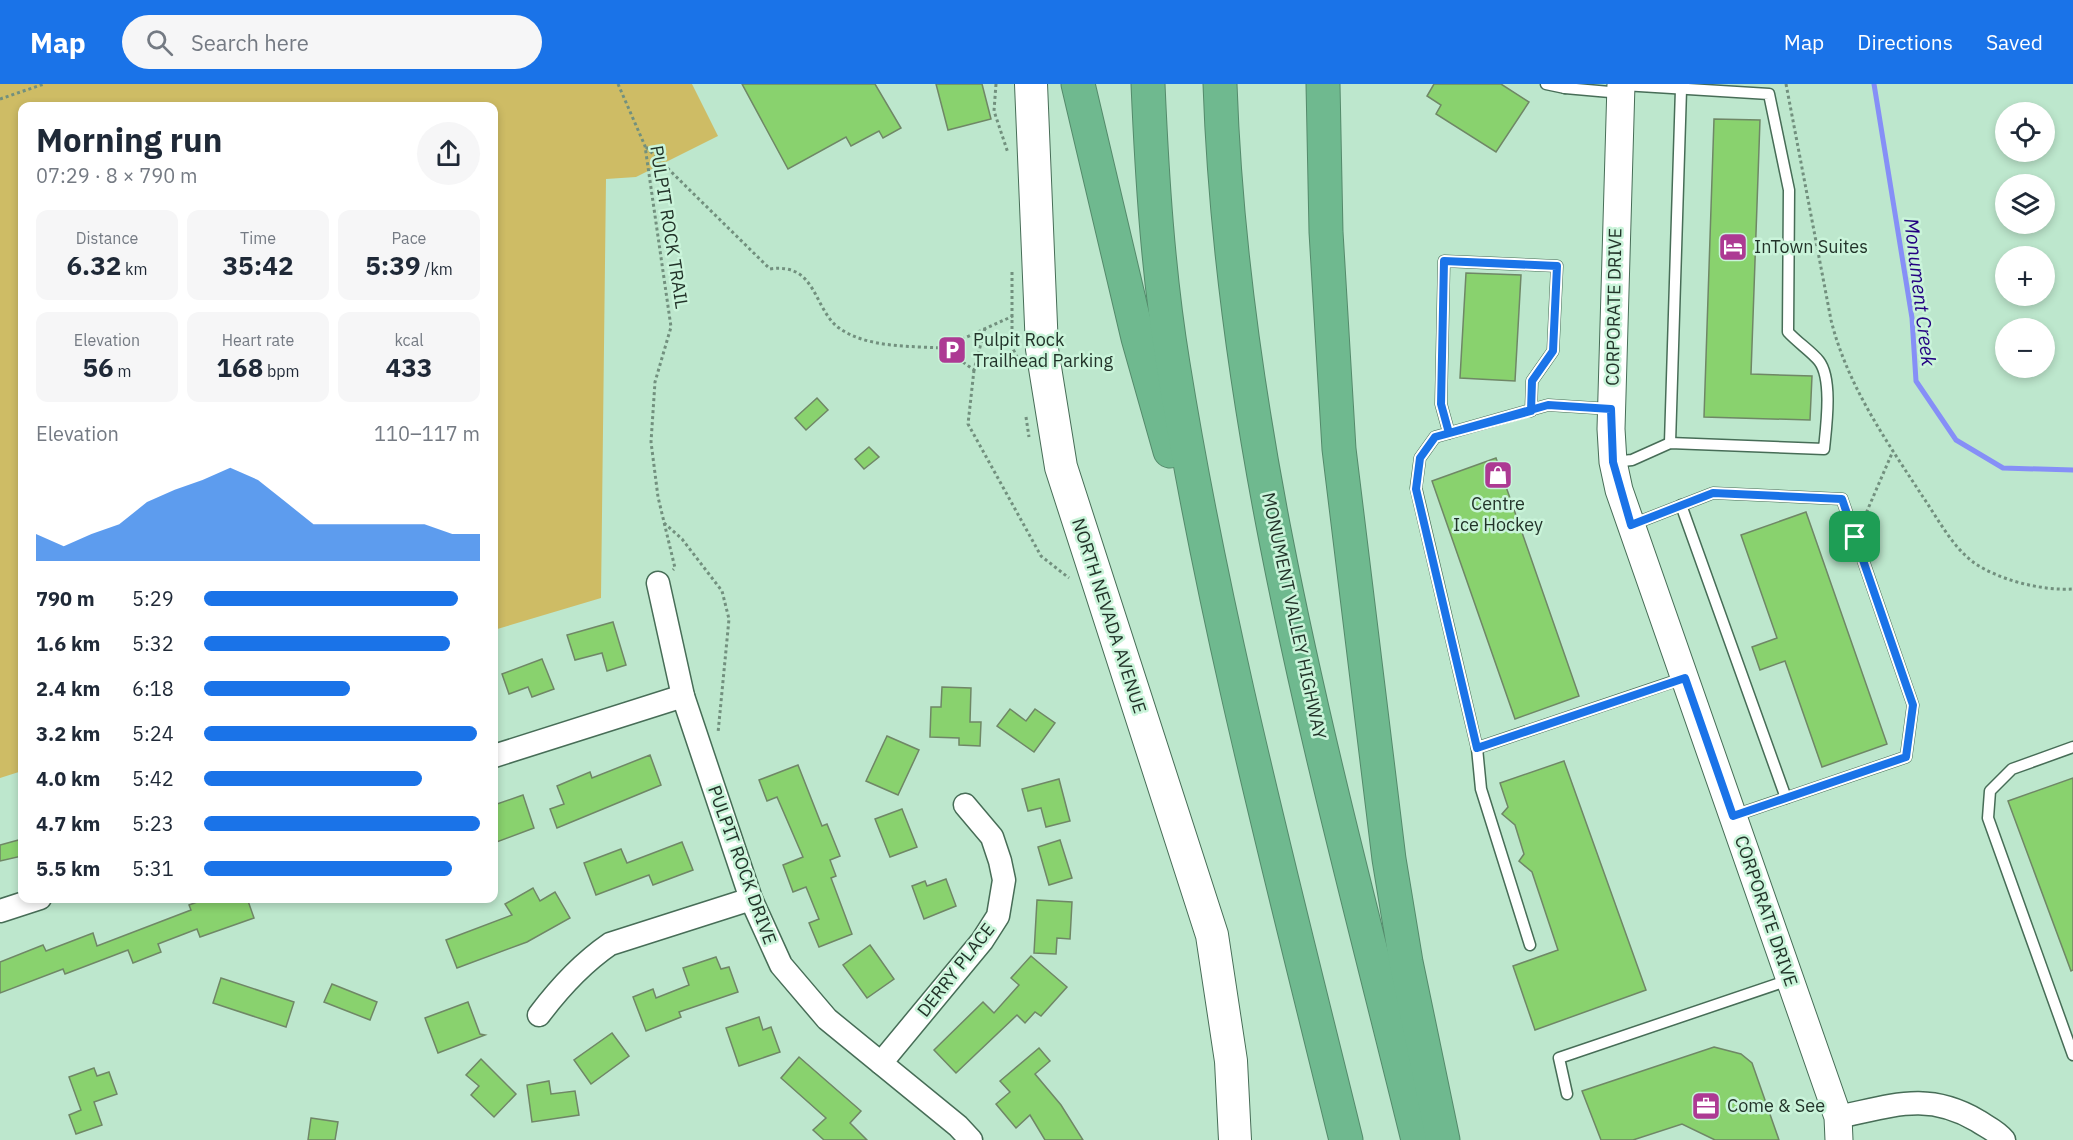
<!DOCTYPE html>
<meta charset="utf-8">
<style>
:root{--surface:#fff;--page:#f6f6f7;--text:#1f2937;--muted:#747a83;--accent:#1a73e8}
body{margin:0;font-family:"IBM Plex Sans",sans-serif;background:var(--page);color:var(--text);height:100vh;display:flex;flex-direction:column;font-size:22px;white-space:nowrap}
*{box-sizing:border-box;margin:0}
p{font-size:20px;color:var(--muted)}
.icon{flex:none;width:33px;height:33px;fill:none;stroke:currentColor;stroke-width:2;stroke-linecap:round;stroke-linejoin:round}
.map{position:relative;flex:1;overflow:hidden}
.sheet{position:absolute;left:18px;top:18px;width:480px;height:801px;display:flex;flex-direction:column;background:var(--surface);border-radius:12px;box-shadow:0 3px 9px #0003}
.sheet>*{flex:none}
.controls{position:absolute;left:1995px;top:18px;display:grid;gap:12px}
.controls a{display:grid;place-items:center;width:60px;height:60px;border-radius:50%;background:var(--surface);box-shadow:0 3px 9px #0003;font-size:30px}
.pin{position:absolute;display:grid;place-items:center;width:51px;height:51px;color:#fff;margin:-26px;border-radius:12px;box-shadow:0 3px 9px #0006}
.round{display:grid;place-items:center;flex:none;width:63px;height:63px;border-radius:32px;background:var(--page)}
.overview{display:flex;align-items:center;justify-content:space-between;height:102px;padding:0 18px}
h1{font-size:33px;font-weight:700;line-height:45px}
.stats{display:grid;grid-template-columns:repeat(3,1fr);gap:9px;height:102px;padding:6px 18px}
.stats div{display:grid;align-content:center;border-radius:12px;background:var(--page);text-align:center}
.stats b{font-size:26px;font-weight:700}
.stats small{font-size:16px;font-weight:400}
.stats p{font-size:16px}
.chart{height:168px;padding:12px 18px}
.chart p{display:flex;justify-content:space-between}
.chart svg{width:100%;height:108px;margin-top:6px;fill:var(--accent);opacity:.7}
ul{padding:0 18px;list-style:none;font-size:20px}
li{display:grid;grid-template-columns:96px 72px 1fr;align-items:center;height:45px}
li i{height:15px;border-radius:8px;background:var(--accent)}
header{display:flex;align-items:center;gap:36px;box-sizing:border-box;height:84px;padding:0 30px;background:var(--accent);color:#fff}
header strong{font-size:28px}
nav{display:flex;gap:33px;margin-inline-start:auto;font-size:21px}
.search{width:420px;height:54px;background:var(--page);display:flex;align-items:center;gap:15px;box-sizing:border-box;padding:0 21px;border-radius:33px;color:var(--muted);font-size:22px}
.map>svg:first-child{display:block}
</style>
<header>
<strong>Map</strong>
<div class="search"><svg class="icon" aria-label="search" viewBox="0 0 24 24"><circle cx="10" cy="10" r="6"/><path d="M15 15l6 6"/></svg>Search here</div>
<nav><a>Map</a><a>Directions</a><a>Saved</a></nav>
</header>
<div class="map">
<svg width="2073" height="1056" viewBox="0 0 2073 1056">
<rect width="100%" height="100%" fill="#bde7cd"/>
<path fill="#cebc65" d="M0,0H692L718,52L636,93L606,95L601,514L494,546V22H22V687L0,694Z"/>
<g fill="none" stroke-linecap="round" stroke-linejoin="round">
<path stroke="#868ff7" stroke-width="5" d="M1874,0L1912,234L1916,297L1956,356L2003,384L2073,386"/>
</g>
<g fill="#89d26e" stroke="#6f8766" stroke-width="1.5">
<path d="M742,0H875L901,44L883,54L879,47L851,62L846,53L788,85Z"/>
<path d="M936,0H982L991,35L948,46Z"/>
<path d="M1434,0H1501L1529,18L1496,68L1436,30L1441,21L1427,12Z"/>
<path d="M1714,35L1760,36L1751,290L1812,292L1810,336L1704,333Z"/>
<path d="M1466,189L1521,191L1515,297L1460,294Z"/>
<path d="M817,314L828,326L806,346L795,334Z"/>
<path d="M869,363L879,373L864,385L855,375Z"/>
<path d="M1496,374L1579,612L1515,635L1432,397Z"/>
<path d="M1806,428L1887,660L1822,683L1785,577L1760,586L1752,563L1777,554L1741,451Z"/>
<path d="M613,538L626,581L607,587L602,569L575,576L567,551Z"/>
<path d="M542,575L554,605L532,613L528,603L509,610L502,590Z"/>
<path d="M942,603L971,604L970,638H981L980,662L959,661V654L930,653L931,623H941Z"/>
<path d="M1010,625L1026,637L1035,625L1055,639L1034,668L997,642Z"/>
<path d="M887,652L919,666L898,711L866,697Z"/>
<path d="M650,671L661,701L557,744L550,725L564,720L557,702L590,688L592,694Z"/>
<path d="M1564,677L1646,906L1535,946L1513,882L1558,866L1532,788L1519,777L1524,770L1515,741L1502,730L1508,723L1500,699Z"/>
<path d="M798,681L822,742L827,740L840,772L830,776L836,792L831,794L852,850L819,863L809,839L819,835L806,803L793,808L783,781L803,773L777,713L767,717L759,696Z"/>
<path d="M2073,694V886L2071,887L2008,717Z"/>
<path d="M1059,695L1070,737L1046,743L1041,724L1028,727L1022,705Z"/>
<path d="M523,711L534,744L494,759V721Z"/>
<path d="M902,725L917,763L890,773L875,735Z"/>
<path d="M22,755V772L0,777V761Z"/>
<path d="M1060,756L1072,794L1049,801L1038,763Z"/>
<path d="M682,758L693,786L653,801L649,791L596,811L584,779L621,765L627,779Z"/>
<path d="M946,795L956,822L924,835L912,802L925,797L927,802Z"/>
<path d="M533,804L540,817L555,808L570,834L527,858L457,884L446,856L512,831L505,820Z"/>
<path d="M208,814H247L254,834L200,853L197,845L158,860L161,868L133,879L128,866L65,890L63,885L0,909V878L43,861L46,867L93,849L97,862L191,826L189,821Z"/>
<path d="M1037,816L1072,818L1070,855L1057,854L1056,870L1034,869Z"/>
<path d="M870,861L894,895L867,914L843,881Z"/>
<path d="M1031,872L1067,903L1041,932L1035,928L1025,939L1017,931L956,989L934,966L983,918L994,929L1019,901L1011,894Z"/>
<path d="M716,873L721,885L729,883L738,908L679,928L681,933L646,947L633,913L653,905L656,914L689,901L683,884Z"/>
<path d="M221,894L294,918L286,943L213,919Z"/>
<path d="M332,900L377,918L370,936L324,918Z"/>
<path d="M468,918L480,950L485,951L438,969L425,934Z"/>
<path d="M759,933L763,946L771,943L780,968L739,982L726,944Z"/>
<path d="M612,949L629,972L591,1000L574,976Z"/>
<path d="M1714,963L1741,970L1752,979L1779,1056H1715L1682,1040L1633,1056H1601L1582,1007Z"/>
<path d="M1039,964L1050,977L1035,990L1061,1021L1083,1056H1045L1030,1031L1016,1044L996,1020L1010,1008L1000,997Z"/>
<path d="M799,973L861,1027L850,1039L867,1056H824L813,1046L826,1034L781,994Z"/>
<path d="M481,975L516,1010L494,1033L471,1011L479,1002L466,991Z"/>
<path d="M94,984L97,992L109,988L117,1010L94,1018L102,1041L76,1050L69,1031L81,1026L69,993Z"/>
<path d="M549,997L551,1010L575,1007L579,1031L532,1038L527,1001Z"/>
<path d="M311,1034L338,1038L335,1056H308Z"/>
</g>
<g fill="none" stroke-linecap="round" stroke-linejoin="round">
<g stroke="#476d57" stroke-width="13">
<g id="service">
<path d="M1546,0L1565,4"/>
<path d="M1565,0V4L1621,9"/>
<path d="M1611,325L1548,321L1435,353L1420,374L1416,404L1477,664L1684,594"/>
<path d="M1449,349L1441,320L1444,177L1557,182L1553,267L1532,297L1531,327"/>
<path d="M1670,359L1681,5"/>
<path d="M1613,378L1632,376L1670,359L1824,365C1826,344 1833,295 1819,277C1812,268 1797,258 1788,248L1789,106L1769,10L1623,1"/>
<path d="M1681,421L1786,714"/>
<path d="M1631,441L1713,409L1842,415L1913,621L1906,673L1733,732"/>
<path d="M2073,663L2012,685L1990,707L1988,734L2073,971"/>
<path d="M1477,664L1481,705L1530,861"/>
<path d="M1567,1010L1559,974L1789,896"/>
</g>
</g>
<g stroke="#476d57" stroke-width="25">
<g id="minor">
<path d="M658,499L683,612L751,815L781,881L827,935L958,1042L971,1056"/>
<path d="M494,672L683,612"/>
<path d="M0,827L40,814"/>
<path d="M539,931C560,903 581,880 610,860L751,815"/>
<path d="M881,979L982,857L998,832L1004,796L1000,777L992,753L965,721"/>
<path d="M1838,1033C1892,1022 1927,1007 1978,1037C1987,1043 1997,1047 2004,1056"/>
</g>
</g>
<g stroke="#476d57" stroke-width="29">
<path id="tertiary" d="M1621,0L1611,345L1613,378L1619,406L1838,1033L1839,1056"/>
</g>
<g stroke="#476d57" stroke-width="34">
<path id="secondary" d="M1031,0L1042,265L1061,383L1212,851L1231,977L1235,1056"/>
</g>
<g stroke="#548a6b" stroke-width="35">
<g id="motorway">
<path d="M1078,0L1138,254L1170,367"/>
<path d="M1148,0C1152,93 1158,188 1173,280C1215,542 1283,799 1346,1056"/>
<path d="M1220,0C1232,359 1333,709 1418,1056"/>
<path d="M1323,0L1326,148L1339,365L1389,775L1406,878L1443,1056"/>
</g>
</g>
<g stroke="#72907e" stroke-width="3" stroke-dasharray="3 3" stroke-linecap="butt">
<path d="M618,0L645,62L671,243L655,298L651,358L658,413L675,484L673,486"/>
<path d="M996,0L994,27L1008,69"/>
<path d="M1786,0L1831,236C1847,301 1887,358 1923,413C1938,435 1952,462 1973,478C1998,496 2042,507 2073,505"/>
<path d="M0,15L44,0"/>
<path d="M646,63L770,185C817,178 813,225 839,244C867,264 910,262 943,264"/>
<path d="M1012,188V263L1017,273"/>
<path d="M985,244L974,286L943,264L1013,232"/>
<path d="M974,286L968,340L1041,472L1069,494"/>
<path d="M1026,333L1029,353"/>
<path d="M1864,434L1893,367"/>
<path d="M664,439L682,455L722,507L729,535L718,649"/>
</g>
<use href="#service" stroke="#fff" stroke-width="10"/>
<use href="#minor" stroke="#fff" stroke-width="22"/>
<use href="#tertiary" stroke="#fff" stroke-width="27"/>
<use href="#secondary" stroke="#fff" stroke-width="32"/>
<use href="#motorway" stroke="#6fb98f" stroke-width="33"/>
</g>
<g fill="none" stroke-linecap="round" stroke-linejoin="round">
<g stroke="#fff" stroke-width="12">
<path id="route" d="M1855,453L1842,415L1713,409L1631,441L1613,378L1611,325L1548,321L1449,349L1441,320L1444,177L1557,182L1553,267L1532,297L1531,327L1435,353L1420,374L1416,405L1477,664L1685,594L1733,732L1906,673L1913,621L1855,453"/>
</g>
<use href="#route" stroke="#1a73e8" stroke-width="8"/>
</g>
<defs>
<g id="hotel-square" transform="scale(1.5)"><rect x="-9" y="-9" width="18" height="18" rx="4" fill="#ad3a93" stroke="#caf4da"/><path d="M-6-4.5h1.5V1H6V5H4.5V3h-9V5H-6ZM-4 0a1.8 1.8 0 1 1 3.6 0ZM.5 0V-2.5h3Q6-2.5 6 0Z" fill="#fff"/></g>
<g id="parking-square" transform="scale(1.5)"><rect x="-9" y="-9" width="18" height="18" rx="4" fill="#ad3a93" stroke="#caf4da"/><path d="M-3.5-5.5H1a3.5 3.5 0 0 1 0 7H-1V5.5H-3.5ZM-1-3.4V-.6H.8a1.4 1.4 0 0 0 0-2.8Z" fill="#fff"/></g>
<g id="shop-square" transform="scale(1.5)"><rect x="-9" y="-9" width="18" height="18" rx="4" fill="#ad3a93" stroke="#caf4da"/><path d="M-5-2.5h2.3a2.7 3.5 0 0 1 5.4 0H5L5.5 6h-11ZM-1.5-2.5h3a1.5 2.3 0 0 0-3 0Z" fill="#fff"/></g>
<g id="office-square" transform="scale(1.5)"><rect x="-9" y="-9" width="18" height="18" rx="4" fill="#ad3a93" stroke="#caf4da"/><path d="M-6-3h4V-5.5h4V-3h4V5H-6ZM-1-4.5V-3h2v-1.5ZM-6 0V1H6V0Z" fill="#fff"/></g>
</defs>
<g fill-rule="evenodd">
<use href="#hotel-square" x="1733" y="163"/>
<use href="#parking-square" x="952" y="266"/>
<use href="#shop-square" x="1498" y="391"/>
<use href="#office-square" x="1706" y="1022"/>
</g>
<g text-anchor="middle" stroke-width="5" stroke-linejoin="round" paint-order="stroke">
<g font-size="18" fill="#223329" stroke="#caf4da">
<text transform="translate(669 143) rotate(81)" y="6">PULPIT ROCK TRAIL</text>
<text transform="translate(1614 223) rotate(-89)" y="6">CORPORATE DRIVE</text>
<text transform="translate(1109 532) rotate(72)" y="6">NORTH NEVADA AVENUE</text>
<text transform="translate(1294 532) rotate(78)" y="6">MONUMENT VALLEY HIGHWAY</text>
<text transform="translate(742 781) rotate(70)" y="6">PULPIT ROCK DRIVE</text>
<text transform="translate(1766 827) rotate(71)" y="6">CORPORATE DRIVE</text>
<text transform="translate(956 886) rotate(-52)" y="6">DERRY PLACE</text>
</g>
<g font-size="18" fill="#223329" stroke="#caf4da" text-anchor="start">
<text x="1754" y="169">InTown Suites</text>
<text x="973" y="262">Pulpit Rock<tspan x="973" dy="21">Trailhead Parking</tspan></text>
<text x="1498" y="426" text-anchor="middle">Centre<tspan x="1498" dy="21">Ice Hockey</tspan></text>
<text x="1727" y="1028">Come &amp; See</text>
</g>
<g font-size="20" font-style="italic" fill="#230082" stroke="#caf4da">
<text transform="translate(1920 208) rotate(83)" y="7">Monument Creek</text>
</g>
</g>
</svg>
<div class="controls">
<a><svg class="icon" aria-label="locate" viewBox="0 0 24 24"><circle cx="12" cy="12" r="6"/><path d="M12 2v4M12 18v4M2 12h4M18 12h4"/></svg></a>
<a><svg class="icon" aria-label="layers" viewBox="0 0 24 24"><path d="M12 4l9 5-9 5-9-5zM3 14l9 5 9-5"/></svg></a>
<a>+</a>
<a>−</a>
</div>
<div class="pin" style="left:1855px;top:453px;background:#1e9e55"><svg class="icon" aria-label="arrive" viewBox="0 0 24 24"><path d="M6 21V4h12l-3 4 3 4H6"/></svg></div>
<section class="sheet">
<div class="overview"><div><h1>Morning run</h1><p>07:29 · 8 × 790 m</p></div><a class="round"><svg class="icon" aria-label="share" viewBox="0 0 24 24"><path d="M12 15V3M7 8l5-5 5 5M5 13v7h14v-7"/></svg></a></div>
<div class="stats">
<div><p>Distance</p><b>6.32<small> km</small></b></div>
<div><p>Time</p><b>35:42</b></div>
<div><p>Pace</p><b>5:39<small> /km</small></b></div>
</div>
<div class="stats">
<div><p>Elevation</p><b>56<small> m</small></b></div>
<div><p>Heart rate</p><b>168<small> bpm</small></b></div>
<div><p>kcal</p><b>433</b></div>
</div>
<div class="chart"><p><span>Elevation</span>110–117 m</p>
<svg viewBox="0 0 160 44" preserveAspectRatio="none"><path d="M0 44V33L10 38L20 33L30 29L40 20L50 15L60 11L70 6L80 11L90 20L100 29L110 29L120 29L130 29L140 29L150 33L160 33V44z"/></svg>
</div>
<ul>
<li><b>790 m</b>5:29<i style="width:92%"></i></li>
<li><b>1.6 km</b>5:32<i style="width:89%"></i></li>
<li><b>2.4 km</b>6:18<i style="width:53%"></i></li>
<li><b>3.2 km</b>5:24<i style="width:99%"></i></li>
<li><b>4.0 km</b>5:42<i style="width:79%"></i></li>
<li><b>4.7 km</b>5:23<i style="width:100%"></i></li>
<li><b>5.5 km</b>5:31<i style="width:90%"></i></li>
</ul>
</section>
</div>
